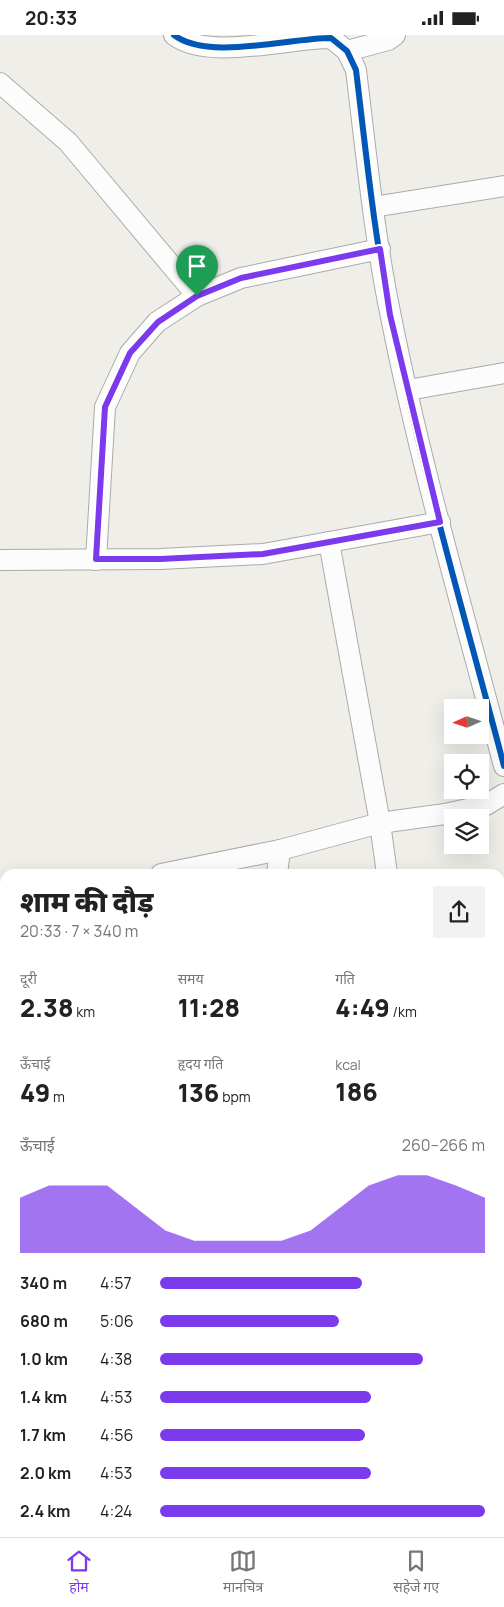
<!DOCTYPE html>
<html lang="hi">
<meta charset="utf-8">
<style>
:root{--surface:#fff;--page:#f2f2f2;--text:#222;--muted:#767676;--line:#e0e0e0;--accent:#7c3aed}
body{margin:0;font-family:Manrope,"Noto Sans Devanagari",sans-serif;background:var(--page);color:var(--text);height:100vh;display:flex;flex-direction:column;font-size:19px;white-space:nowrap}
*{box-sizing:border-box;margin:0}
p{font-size:16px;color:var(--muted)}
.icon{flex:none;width:28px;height:28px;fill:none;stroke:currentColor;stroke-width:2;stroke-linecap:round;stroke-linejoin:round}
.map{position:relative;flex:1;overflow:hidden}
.drawer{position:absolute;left:0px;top:834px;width:505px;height:669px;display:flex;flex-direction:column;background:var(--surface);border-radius:15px 15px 0 0;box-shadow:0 5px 20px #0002}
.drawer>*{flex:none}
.needle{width:32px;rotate:267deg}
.tools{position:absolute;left:444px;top:664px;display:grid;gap:10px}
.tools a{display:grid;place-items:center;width:45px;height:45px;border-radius:0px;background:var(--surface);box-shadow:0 5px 20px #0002;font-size:25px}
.pin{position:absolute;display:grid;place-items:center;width:42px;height:42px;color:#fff;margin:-51px -21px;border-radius:50% 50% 50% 0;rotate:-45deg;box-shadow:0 0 5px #0007}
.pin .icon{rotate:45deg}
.round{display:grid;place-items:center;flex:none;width:52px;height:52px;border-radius:0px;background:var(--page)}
.headline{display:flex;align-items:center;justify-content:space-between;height:85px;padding:0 20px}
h1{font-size:28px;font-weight:800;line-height:38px}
.figures{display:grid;grid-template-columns:repeat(3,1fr);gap:8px;height:85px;padding:5px 20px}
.figures div{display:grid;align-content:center}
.figures b{font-size:25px;font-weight:800}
.figures small{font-size:14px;font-weight:400}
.figures p{font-size:14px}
.chart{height:140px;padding:10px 20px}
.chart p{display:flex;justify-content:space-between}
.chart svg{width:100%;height:90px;margin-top:5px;fill:var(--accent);opacity:.7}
ul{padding:0 20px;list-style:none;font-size:16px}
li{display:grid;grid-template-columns:80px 60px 1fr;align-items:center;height:38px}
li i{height:12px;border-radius:6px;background:var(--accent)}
.status{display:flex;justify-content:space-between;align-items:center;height:35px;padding:0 25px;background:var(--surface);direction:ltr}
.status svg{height:14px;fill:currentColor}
.menu{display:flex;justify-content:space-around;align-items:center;height:70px;border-top:1px solid var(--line);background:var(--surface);font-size:14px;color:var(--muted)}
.menu a{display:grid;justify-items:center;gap:2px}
.menu .selected{color:var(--accent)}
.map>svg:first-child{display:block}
</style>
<div class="status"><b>20:33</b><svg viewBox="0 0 49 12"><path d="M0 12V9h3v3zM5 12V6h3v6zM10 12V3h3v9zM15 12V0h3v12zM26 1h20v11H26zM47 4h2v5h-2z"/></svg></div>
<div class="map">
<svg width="504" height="1502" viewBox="0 0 504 1502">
<rect width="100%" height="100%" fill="#efeee9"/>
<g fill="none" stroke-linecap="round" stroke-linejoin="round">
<g stroke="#acaba8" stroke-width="12">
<path id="lane" d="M500,1476L504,1477"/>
</g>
<g stroke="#acaba8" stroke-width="22">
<g id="street">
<path d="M174,0C208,26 288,3 331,3L347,16L356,35C366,117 374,200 391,282C421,433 465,582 504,731"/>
<path d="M347,16L388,5L395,0"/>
<path d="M0,48L68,107L197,261"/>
<path d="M373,172L504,151"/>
<path d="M408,355L504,338"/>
<path d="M329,507L380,788L387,839"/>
<path d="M0,525L160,524L263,519L440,487"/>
<path d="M96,525L105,372L130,318L157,287L197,261L241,243L380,214"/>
<path d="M161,839L280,815L380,788L445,779L486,770L504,759"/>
<path d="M277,839L280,815"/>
<path d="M0,863H5"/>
<path d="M500,959L504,956"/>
<path d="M500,1091L504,1088"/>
<path d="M3,1107L1,1226L5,1254"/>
<path d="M500,1240L504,1247"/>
<path d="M0,1294H5"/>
<path d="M0,1413H5"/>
<path d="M163,1498L166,1502"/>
</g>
</g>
<g stroke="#acaba8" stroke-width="29">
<g id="highway">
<path d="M500,1296L504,1294"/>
<path d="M500,1332L504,1329"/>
<path d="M198,1502L205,1498"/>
<path d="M252,1502L258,1498"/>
</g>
</g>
<use href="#lane" stroke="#fdfcfc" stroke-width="10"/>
<use href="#street" stroke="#fdfcfc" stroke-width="20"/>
<use href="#highway" stroke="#fdfcfc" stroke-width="28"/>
<g stroke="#fffcf5" stroke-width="9">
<g id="cycleway">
<path d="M174,0C208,26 288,3 331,3L347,16L356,35C366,117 374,200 391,282C421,433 465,582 504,731"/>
<path d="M96,525L105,372L130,318L157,287L197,261L241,243L380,214"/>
</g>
</g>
<use href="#cycleway" stroke="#0057b8" stroke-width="6"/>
</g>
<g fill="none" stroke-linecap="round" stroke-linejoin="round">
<g stroke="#fff" stroke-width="10">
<path id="route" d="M380,214L390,280L440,487L263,519L160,524H96L105,372L130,318L158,287L197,261L241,243Z"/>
</g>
<use href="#route" stroke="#7c3aed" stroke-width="6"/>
</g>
</svg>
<div class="tools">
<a><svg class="needle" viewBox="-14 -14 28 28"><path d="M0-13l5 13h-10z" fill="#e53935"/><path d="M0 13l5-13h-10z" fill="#767676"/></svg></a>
<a><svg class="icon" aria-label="locate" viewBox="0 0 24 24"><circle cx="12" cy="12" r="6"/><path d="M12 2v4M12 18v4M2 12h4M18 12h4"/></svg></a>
<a><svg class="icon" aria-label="layers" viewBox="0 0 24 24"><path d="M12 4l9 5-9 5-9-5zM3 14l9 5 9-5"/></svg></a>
</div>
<div class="pin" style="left:197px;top:261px;background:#1e9e55"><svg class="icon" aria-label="arrive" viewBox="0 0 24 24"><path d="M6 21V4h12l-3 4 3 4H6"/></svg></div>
<section class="drawer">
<div class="headline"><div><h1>शाम की दौड़</h1><p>20:33 · 7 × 340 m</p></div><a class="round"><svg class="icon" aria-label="share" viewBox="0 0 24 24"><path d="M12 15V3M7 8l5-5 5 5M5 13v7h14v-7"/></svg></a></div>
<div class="figures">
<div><p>दूरी</p><b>2.38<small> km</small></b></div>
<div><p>समय</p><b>11:28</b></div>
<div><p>गति</p><b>4:49<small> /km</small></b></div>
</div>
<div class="figures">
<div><p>ऊँचाई</p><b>49<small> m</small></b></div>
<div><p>हृदय गति</p><b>136<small> bpm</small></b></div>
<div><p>kcal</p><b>186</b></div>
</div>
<div class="chart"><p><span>ऊँचाई</span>260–266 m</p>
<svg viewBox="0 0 160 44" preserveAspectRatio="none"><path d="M0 44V17L10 11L20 11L30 11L40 22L50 33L60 38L70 38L80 38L90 38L100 33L110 22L120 11L130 6L140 6L150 11L160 17V44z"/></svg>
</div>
<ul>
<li><b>340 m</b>4:57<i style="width:62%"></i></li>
<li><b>680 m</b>5:06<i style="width:55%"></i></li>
<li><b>1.0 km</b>4:38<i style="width:81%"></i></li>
<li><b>1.4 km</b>4:53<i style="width:65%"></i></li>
<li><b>1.7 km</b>4:56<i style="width:63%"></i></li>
<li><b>2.0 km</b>4:53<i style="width:65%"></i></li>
<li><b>2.4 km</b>4:24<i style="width:100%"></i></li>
</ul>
</section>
</div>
<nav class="menu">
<a class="selected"><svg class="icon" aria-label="home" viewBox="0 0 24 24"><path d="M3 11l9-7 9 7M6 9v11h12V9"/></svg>होम</a>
<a><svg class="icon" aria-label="map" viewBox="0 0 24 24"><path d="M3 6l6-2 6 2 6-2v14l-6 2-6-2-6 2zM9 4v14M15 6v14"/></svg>मानचित्र</a>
<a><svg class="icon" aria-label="saved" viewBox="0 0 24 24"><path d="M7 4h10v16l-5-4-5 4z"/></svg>सहेजे गए</a>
</nav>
